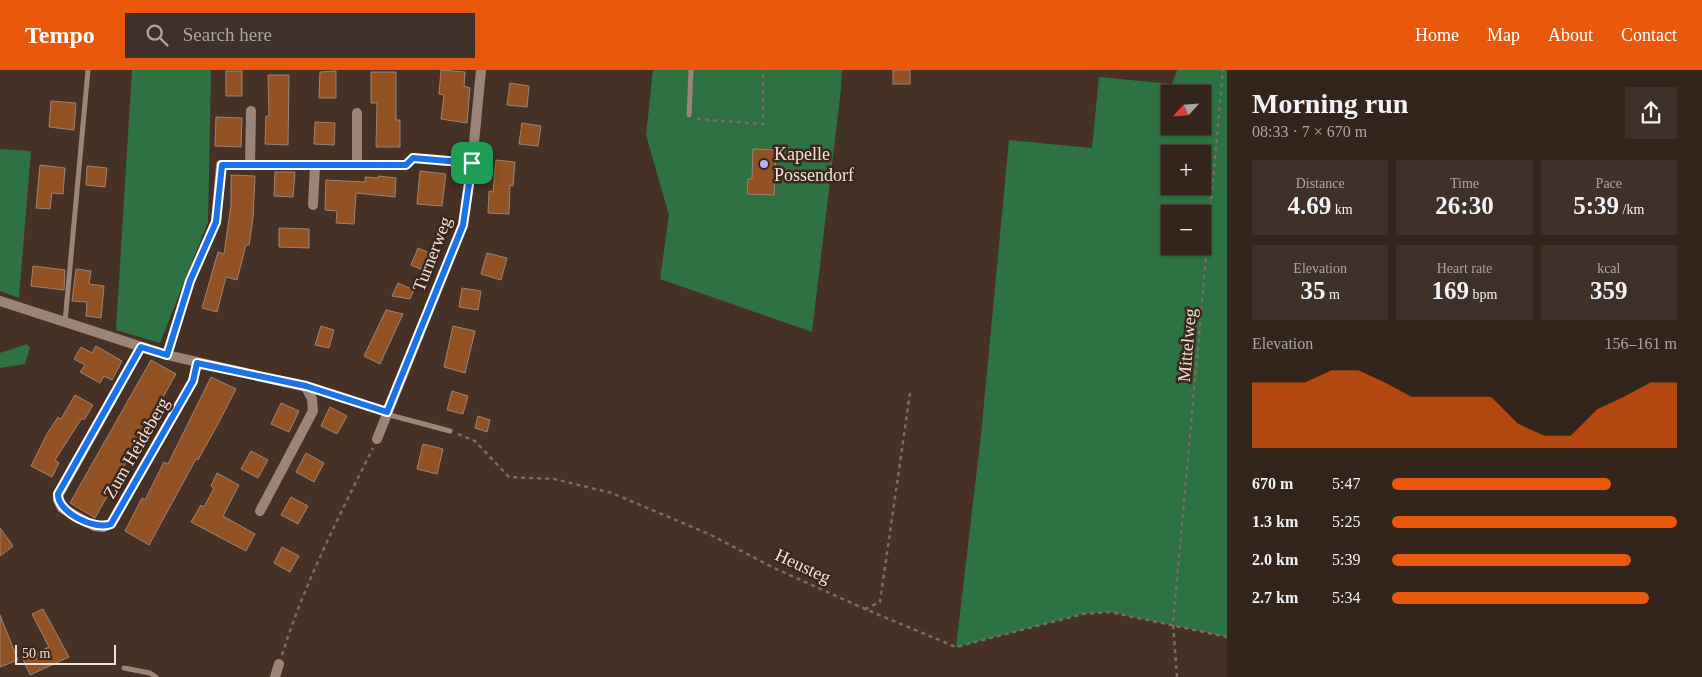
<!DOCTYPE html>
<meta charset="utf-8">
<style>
:root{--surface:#34251c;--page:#3f3129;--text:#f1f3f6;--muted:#a9a5a3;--line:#4e423b;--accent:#ea580c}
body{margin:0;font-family:"Times New Roman",serif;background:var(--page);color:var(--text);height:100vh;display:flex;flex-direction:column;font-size:19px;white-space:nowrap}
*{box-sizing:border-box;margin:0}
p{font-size:16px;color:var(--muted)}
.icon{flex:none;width:28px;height:28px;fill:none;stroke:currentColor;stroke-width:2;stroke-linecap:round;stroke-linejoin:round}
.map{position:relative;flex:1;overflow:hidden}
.side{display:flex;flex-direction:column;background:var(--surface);width:475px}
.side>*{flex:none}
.needle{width:32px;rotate:244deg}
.fabs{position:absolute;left:1161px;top:15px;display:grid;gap:10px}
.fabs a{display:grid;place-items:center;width:50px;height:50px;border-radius:0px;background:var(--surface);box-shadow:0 1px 4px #0004,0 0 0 1px var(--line);font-size:25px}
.scale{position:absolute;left:15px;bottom:12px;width:101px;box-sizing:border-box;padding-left:5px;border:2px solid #f0e2db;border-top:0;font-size:14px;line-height:18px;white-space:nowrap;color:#f0e2db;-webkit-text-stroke:4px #3c271d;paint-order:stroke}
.pin{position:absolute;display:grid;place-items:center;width:42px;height:42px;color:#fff;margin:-21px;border-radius:10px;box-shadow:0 2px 8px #0006}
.round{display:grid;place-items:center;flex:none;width:52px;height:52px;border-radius:0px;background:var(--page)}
.summary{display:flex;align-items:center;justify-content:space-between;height:85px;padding:0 25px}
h1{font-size:28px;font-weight:700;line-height:38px}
.stats{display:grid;grid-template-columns:repeat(3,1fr);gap:8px;height:85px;padding:5px 25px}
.stats div{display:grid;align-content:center;border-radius:0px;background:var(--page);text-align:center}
.stats b{font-size:25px;font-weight:700}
.stats small{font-size:14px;font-weight:400}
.stats p{font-size:14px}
.chart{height:140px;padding:10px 25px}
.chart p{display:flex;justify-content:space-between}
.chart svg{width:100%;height:90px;margin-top:5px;fill:var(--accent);opacity:.7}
ul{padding:0 25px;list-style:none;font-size:16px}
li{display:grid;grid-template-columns:80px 60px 1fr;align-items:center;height:38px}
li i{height:12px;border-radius:6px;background:var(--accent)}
header{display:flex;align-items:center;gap:30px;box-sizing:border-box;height:70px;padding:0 25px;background:var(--accent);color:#fff}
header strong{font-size:24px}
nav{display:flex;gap:28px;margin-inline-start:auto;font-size:18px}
.search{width:350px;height:45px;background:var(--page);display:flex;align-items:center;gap:12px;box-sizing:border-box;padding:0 18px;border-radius:0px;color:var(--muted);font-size:19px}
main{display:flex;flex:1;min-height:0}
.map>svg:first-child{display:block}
</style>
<header>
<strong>Tempo</strong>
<div class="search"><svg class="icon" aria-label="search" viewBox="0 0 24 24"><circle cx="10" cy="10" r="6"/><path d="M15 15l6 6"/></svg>Search here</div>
<nav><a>Home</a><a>Map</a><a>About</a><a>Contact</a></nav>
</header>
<main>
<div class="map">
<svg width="1227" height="607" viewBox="0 0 1227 607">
<rect width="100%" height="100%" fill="#463126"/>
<g fill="#2e7142">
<path d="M132,0H211L208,152L160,273L116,260Z"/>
<path d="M653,0H842L841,19L812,262L660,209L669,145L646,65Z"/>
<path d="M0,79L31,81L19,228L0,221Z"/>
<path d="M27,274L30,278L25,294L0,298V283Z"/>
</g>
<path fill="#2c7242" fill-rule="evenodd" d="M1177,0H1227V567L1110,542L1083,544L956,577L981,365L1009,70L1092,78L1099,7L1172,14ZM1170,24H1202V56H1170ZM1170,84H1202V116H1170ZM1170,144H1202V176H1170Z"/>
<g fill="#925223" stroke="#9b8374">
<path d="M441,0L465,2L464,16L470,18L467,53L441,49L444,25L439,24Z"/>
<rect x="893" y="0" width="17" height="14"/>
<rect x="226" y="1" width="16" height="25"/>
<path d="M336,1V28H319L320,2Z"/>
<path d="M371,2H396V50H400V77H376L377,33H371Z"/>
<path d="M268,5H289L288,75L265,74L266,46H269Z"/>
<path d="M510,13L529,16L527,37L507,35Z"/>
<path d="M51,31L76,33L74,60L49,57Z"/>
<path d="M216,47L242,48L241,77L215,76Z"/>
<path d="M315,52L335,53L334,75L314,74Z"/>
<path d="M522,53L541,56L538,76L519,74Z"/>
<path d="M753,79L776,80L774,125L747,124L748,109H752Z"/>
<path d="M496,90L515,92L513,116L510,115L509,144L488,143L489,121L493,122Z"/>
<path d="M40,95L65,98L63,124L52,123L50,139L36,138Z"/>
<path d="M87,96L107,98L105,117L86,115Z"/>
<path d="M420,101L446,104L442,136L417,134Z"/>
<path d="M275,102H295L293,127L274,126Z"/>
<path d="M231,105L255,106L253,148L249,175H246L237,210L226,207L217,242L202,238L218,182L224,184L231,135Z"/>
<path d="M378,106L396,108L395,127L356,123L354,154L336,153L337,141L325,140L326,110L365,112V107L378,108Z"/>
<path d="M279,158L309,159V178L279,177Z"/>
<path d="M418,178L434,185L427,202L411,195Z"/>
<path d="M487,183L507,188L501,210L481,204Z"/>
<path d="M33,196L65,200L64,220L31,216Z"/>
<path d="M76,199L91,201L89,214L104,216L101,248L86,246L87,232L72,231Z"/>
<path d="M398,213L414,220L410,229L392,226Z"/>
<path d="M462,218L481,221L478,240L459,237Z"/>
<path d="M386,240L403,244L380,294L364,286Z"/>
<path d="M321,256L334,260L329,278L315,275Z"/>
<path d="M453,256L475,261L465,303L444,297Z"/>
<path d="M96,276L122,291L112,310L104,306L100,313L80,302L85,295L74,289L81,277L92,283Z"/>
<path d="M151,290L176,304L95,448L70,433Z"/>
<path d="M211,307L236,319L219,352L198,390L196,389L149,475L125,461L142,428L145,430L164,392L168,394Z"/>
<path d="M452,321L468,326L463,344L447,340Z"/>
<path d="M75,325L93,335L84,350L82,348L55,390L59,393L52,407L31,396L47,364L58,347L61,349Z"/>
<path d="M281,333L299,341L289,362L271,354Z"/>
<path d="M330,337L347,346L337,364L321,356Z"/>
<path d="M478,346L490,350L487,362L475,358Z"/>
<path d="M423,374L443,379L437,404L417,399Z"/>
<path d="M251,381L268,390L258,408L241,399Z"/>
<path d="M306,383L324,393L314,412L296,402Z"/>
<path d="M217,403L239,415L223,446L255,464L246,481L191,452L201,435L204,437L214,418L211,416Z"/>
<path d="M291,427L308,436L298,454L281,445Z"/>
<path d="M0,458L13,476L0,486Z"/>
<path d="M282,477L299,486L290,502L274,493Z"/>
<path d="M43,539L69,587L30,605L23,589L49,577L32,544Z"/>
<path d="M0,545L18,590L0,597Z"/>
</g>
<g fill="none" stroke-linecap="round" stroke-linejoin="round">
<g stroke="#7d6a60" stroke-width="2.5" stroke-dasharray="4 4" stroke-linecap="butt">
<path d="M697,49L763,54V0"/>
<path d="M369,95H406L413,89L460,92"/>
<path d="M458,364L475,371L509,407L554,409L612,423L711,465L774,498L865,539L956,577L1083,544L1110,542L1227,567"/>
<path d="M865,539L880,532L910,323"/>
<path d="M282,585C305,512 339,446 373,378"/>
<path d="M1177,607L1173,553L1223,0"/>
</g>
<g stroke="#9d8478" stroke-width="5">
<path d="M689,45L691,0"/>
<path d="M65,252L88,0"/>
<path d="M307,317L387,342"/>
<path d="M386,344L450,361"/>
<path d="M124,598L150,603L156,607"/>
</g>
<g stroke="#9d8478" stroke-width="10">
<path d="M250,95L251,41"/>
<path d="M313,135L315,95"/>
<path d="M0,231L167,285L306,317L312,329L313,341L260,441"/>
<path d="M141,277L59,424L58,430L62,438L94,456L103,457L111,454L193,311L197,293"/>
<path d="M167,285L190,211L216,152L221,95H357V43"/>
<path d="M377,369L463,155L472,93L481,0"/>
<path d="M275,607L279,594"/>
</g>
</g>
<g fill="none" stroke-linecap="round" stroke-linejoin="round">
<g stroke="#fff" stroke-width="10">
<path id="route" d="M413,88L472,93L463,155L387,342L306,316L197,293L193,311L111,454C95,461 57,442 58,424L141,277L167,285L190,211L216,152L222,95H406Z"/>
</g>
<use href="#route" stroke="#1a73e8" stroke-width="6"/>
</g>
<circle fill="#b8abf7" stroke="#3c271d" stroke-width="2" cx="764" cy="94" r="5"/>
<g text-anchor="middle" stroke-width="5" stroke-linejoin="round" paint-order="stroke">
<g font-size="18" fill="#f0e2db" stroke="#3c271d" text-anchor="start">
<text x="774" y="90">Kapelle<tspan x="774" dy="21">Possendorf</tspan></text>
</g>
<g font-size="18" fill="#f0e2db" stroke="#3c271d">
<text transform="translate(432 184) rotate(-69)" y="6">Turnerweg</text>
<text transform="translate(1187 275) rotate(-85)" y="6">Mittelweg</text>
<text transform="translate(136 378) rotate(-60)" y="6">Zum Heideberg</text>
<text transform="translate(803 496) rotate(25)" y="6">Heusteg</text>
</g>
</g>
</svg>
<div class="fabs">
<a><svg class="needle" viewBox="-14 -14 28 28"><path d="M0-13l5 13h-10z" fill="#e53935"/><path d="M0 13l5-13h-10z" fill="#a9a5a3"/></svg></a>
<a>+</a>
<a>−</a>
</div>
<div class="scale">50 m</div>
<div class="pin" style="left:472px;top:93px;background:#1e9e55"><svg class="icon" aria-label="arrive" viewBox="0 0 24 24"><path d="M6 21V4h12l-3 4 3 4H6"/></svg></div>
</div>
<section class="side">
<div class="summary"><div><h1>Morning run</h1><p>08:33 · 7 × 670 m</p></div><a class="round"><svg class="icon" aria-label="share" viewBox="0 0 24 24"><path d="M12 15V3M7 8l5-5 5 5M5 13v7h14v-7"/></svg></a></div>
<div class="stats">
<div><p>Distance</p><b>4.69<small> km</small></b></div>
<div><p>Time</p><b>26:30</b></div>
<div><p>Pace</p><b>5:39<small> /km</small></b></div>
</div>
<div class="stats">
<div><p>Elevation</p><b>35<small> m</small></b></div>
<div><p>Heart rate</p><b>169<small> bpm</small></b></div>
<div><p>kcal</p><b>359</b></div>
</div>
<div class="chart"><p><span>Elevation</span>156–161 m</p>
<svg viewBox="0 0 160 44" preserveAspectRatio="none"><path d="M0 44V12L10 12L20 12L30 6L40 6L50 12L60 19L70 19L80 19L90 19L100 32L110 38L120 38L130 25L140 19L150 12L160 12V44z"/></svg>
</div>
<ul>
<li><b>670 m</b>5:47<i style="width:77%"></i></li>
<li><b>1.3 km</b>5:25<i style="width:100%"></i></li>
<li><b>2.0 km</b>5:39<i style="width:84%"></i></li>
<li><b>2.7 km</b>5:34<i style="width:90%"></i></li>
</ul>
</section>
</main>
